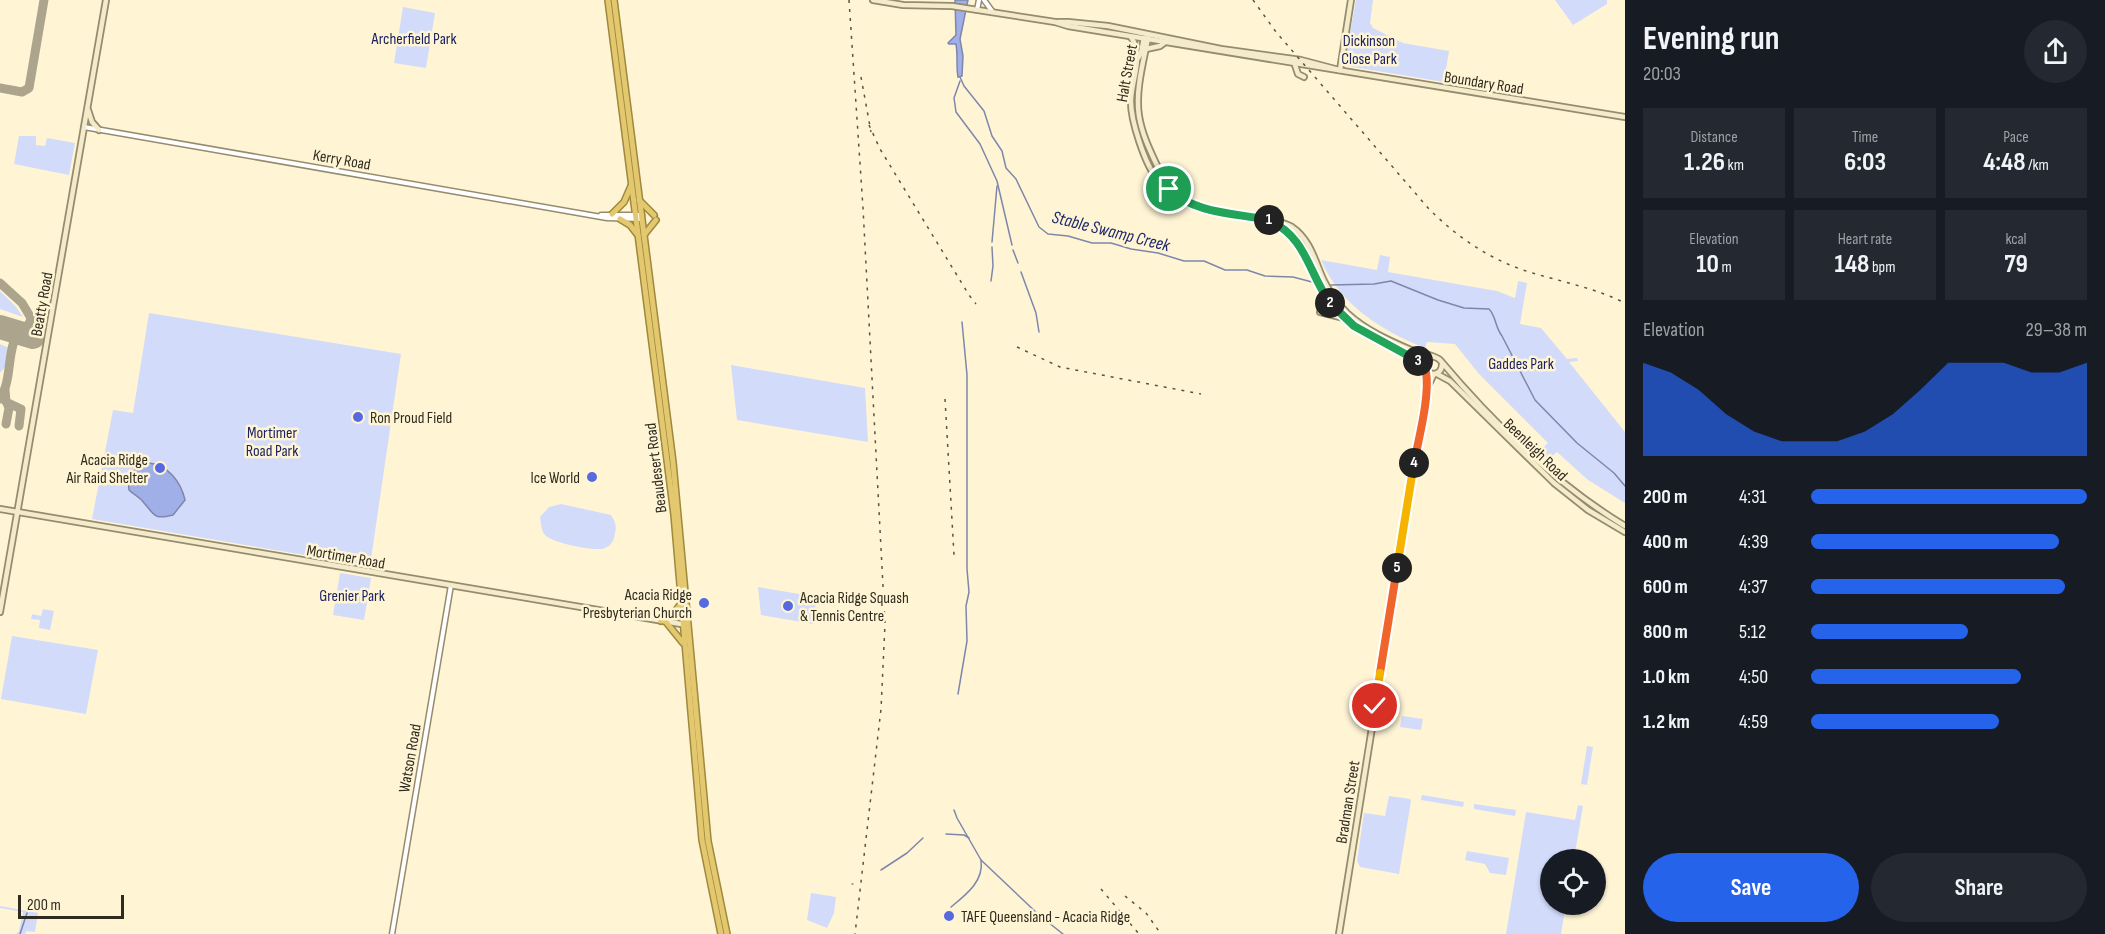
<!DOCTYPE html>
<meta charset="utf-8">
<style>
:root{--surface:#171b24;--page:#242831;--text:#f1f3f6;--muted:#9ea1a6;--accent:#2563eb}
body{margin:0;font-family:"Sofia Sans Condensed",sans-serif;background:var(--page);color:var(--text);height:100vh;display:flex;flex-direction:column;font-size:22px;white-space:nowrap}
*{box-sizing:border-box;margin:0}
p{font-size:20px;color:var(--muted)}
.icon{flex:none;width:33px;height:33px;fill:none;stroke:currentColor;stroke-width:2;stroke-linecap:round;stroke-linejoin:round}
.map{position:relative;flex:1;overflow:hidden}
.details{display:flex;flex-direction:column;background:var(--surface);width:480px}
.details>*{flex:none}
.fabs{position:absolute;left:1540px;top:849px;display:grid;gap:12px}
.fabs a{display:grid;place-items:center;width:66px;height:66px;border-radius:50%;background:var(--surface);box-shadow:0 2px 4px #0004;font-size:30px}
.scale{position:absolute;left:18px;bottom:15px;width:106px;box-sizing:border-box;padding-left:6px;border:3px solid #2f2b1f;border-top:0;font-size:16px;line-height:21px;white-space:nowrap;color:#2f2b1f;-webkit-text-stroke:4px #fff5d5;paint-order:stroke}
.pin{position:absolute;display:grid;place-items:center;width:51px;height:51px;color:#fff;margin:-26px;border:3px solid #fff;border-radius:50%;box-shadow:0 2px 6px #0007}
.km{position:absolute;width:30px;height:30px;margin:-15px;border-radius:50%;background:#222;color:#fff;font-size:16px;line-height:30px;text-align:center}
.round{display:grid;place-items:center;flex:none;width:63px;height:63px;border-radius:32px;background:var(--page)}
.headline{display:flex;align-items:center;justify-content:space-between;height:102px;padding:0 18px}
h1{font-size:33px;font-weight:700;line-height:45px}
.metrics{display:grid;grid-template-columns:repeat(3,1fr);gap:9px;height:102px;padding:6px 18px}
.metrics div{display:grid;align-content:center;border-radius:0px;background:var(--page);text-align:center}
.metrics b{font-size:26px;font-weight:700}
.metrics small{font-size:16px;font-weight:400}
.metrics p{font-size:16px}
.chart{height:168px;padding:12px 18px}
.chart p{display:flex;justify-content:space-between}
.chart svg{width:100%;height:108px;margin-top:6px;fill:var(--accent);opacity:.7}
.button{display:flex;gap:12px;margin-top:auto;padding:12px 18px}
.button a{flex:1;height:69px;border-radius:36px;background:var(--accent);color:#fff;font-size:24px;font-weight:700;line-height:69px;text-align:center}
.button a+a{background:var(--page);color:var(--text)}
ul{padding:0 18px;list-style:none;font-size:20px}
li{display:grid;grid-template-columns:96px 72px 1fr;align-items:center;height:45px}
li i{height:15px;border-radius:8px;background:var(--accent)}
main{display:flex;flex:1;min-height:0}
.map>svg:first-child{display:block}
</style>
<main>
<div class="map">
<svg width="1625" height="934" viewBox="0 0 1625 934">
<rect width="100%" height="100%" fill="#fff5d5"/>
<g fill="#d2dbfa">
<path d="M1356,0H1373L1370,23L1373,28L1403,43L1449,51L1444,82L1347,66L1345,61Z"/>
<path d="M1555,0H1607V4L1573,25Z"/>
<path d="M403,7L435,13L426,68L394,63Z"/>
<path d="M19,136H36V145L45,146L47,138L75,143L69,175L14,164Z"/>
<path d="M1380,255L1390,257L1388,272L1497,291L1515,298L1518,281L1527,283L1520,324L1541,328L1567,359L1577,358L1578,361L1569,362L1625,432V503L1588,480L1557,452L1545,462L1537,453L1548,443L1479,374L1455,344L1427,342L1425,348C1382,331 1340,305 1321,260L1377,270Z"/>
<path d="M0,291L16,307L23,317L0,309Z"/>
<path d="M149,313L401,354L370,566L92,519L113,410L133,413Z"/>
<path d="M0,344L9,348L5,367L0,373Z"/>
<path d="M731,365L865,388L868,442L737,420Z"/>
<path d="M561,504L611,515C615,521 617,526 615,533C614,540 612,545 605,548C596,552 552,543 545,535C541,530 541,523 540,517L549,507Z"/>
<path d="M340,573L371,578L364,620L333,615Z"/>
<path d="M758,587L817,597L813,624L761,615Z"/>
<path d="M43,609L54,611L50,630L39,628L40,620L31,619L32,614L41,616Z"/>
<path d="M12,636L98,650L86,714L1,699Z"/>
<path d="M1402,716L1423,719L1421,730L1400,727Z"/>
<path d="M1587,746L1593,747L1587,785L1581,784Z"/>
<path d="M1422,795L1464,802L1463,807L1421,800Z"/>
<path d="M1389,796L1410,799L1411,801L1399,874L1360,867L1357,861L1364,813L1385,816Z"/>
<path d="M1474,804L1516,810L1515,816L1474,809Z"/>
<path d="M1578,805L1583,806L1574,859L1551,860V904L1566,905L1561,934H1506L1526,812L1575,820Z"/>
<path d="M1467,851L1509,858L1506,875L1490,873L1485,864L1465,860Z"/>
<path d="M811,893L836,897L834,913L827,928L807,920Z"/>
<path d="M0,906L38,913L35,932L26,931L25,934H16L19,931L23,912L0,908Z"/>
</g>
<g fill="#a0afe7" stroke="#7e87ab" stroke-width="1.5">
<path d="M955,0H968L960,39L963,56L962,76L958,77C956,67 958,55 956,44H949L948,43L956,35Z"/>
<path d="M149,463C168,465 181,482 185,500L173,515C153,520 155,515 144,503C140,497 133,494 129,490C127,475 135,466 149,463Z"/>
</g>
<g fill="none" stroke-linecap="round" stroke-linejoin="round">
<g stroke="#7e87ab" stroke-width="1.5">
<path d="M960,77L964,86L984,111L992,136L1002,151L1006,168L1016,179L1039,227L1048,234L1068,236L1092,243H1111L1131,249L1158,253L1184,261H1204L1225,270H1247L1265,276L1293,277L1312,282"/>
<path d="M960,81L954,98L956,112L980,144L997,181L1012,245"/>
<path d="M992,242L997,186"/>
<path d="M1013,250L1018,263"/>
<path d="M1021,272L1036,313L1039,332"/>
<path d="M991,281L993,266L992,247"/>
<path d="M1331,285L1374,284L1391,281L1438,300L1464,308L1489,309C1496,316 1495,327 1502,336L1535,400L1577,443L1614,473L1625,486"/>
<path d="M958,694L967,641L966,606L969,592L967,569V375L962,322"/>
<path d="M954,810L957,818L981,860L1039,915L1063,934"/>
<path d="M946,834L964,835L969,838"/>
<path d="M881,870L907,853L923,838"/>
<path d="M852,884H853"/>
<path d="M951,907C967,894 984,881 981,860"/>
<path d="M20,934L27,913"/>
</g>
<g stroke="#aca48c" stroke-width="9">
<path d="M0,88L22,92L29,88L44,0"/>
<path d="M0,283L22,303L31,318C29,329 21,328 16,336C7,354 12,380 0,399"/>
<path d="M0,326L14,330L21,328L28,330L30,335L27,338L23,339L18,333L6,329"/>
<path d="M5,390L6,402L21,409L19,426"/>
<path d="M6,424L9,408L7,403"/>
</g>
<path stroke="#aca48c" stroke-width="24" d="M0,327L33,337"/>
<g stroke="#958b6e" stroke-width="7">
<g id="tertiary">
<path d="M984,0L992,11"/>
<path d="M977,10L979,0"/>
<path d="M84,127L607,218L642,219"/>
<path d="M601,215H642"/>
<path d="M392,934L451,585"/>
</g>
</g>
<g stroke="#958b6e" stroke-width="8">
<g id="secondary">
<path d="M873,0L903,5L952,6L1055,22L1068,26L1625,117"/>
<path d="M1058,22H1068L1108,26L1221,49L1301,60L1339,70"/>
<path d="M1131,37C1144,56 1132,78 1131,99C1130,119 1145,165 1158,180C1186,210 1224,211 1262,218C1273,221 1282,221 1292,227C1311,240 1315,262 1324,281C1330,293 1338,304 1348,314C1365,330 1390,341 1411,350C1417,352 1437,356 1440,360C1493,423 1554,483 1625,526"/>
<path d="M1148,38C1143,63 1135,92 1139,116C1143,141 1157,163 1166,186"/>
<path d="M1146,49L1160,46L1164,43"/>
<path d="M1138,58L1141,53L1144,38"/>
<path d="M1295,65L1298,74L1304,77"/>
<path d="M1340,70L1351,0"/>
<path d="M88,110L92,122L99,130"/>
<path d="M1271,220C1282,230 1294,236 1302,248C1315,268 1318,292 1334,309C1359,335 1395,346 1424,366"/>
<path d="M1320,312L1344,318"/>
<path d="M1426,371C1434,377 1442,373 1442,364"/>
<path d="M1437,374L1450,381L1554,483L1588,510L1625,532"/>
<path d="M1426,390L1434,374"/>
<path d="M0,509L687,625"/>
<path d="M0,612L106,0"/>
<path d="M1339,934L1426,390L1425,363L1431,357"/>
</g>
</g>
<g stroke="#9f893d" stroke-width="8">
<g id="trunk">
<path d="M608,0L674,515L702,840L721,934"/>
<path d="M614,0L673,462L708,841L727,934"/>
<path d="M639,200L654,215"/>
<path d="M612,214L624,202L631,186"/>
<path d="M620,219L630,225L637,234"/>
<path d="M644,235L656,220"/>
<path d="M661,621L673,614L680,605"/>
<path d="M666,622L683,643"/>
</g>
</g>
<use href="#tertiary" stroke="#fff" stroke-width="4"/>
<use href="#secondary" stroke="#f4ebca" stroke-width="4.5"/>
<use href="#trunk" stroke="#e3c870" stroke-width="5"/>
<g stroke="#595444" stroke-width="1.5" stroke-dasharray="3 6" stroke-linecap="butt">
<path d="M849,0L863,208L885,624L881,709L855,934"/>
<path d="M1253,0L1276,32L1429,209C1456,236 1486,257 1523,270C1557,281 1593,287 1625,303"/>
<path d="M861,77L871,132"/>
<path d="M869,125L880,149L969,295L976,304"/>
<path d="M1017,347L1060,367L1201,394"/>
<path d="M945,399L954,555"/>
<path d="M1101,889L1139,934"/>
<path d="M1125,896L1146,913L1161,934"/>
</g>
</g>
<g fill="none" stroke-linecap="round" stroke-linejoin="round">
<g stroke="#fff" stroke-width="12">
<path id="split-1" d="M1169,189C1195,214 1235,213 1269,220"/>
</g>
<g stroke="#fff" stroke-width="12">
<path id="split-2" d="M1269,220C1307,238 1308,272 1330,303"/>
</g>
<g stroke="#fff" stroke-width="12">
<path id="split-3" d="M1330,303L1354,326L1418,361"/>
</g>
<g stroke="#fff" stroke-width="12">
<path id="split-4" d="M1414,463C1419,437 1430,396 1426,372C1426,367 1422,364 1418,361"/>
</g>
<g stroke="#fff" stroke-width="12">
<path id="split-5" d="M1397,568L1414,463"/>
</g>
<g stroke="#fff" stroke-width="12">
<path id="split-6" d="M1380,673L1397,568"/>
</g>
<g stroke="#fff" stroke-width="12">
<path id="split-7" d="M1375,706L1380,673"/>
</g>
<use href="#split-1" stroke="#22a559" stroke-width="8"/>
<use href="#split-2" stroke="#22a559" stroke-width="8"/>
<use href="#split-3" stroke="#22a559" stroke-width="8"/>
<use href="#split-4" stroke="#f0652b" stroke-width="8"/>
<use href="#split-5" stroke="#f5b400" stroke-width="8"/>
<use href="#split-6" stroke="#f0652b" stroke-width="8"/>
<use href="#split-7" stroke="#f5b400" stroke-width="8"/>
</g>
<g fill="#5669df" stroke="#fff5d5" stroke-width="2">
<circle cx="358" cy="417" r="6"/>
<circle cx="160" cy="468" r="6"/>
<circle cx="592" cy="477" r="6"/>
<circle cx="704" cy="603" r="6"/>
<circle cx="788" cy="606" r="6"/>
<circle cx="949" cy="916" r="6"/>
</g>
<g text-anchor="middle" stroke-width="5" stroke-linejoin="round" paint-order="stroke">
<g font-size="16" fill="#1b2262" stroke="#fff5d5">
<text x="414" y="44">Archerfield Park</text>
<text x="1369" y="46">Dickinson<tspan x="1369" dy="18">Close Park</tspan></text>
<text x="1521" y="369">Gaddes Park</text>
<text x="272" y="438">Mortimer<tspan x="272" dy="18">Road Park</tspan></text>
<text x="352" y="601">Grenier Park</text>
</g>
<g font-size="16" fill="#2f2b1f" stroke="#fff5d5">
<text transform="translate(1126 73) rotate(-80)" y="6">Halt Street</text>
<text transform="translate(1484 82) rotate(9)" y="6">Boundary Road</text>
<text transform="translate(342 159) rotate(10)" y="6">Kerry Road</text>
<text transform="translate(41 304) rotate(-80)" y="6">Beatty Road</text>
<text transform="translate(1536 449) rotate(44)" y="6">Beenleigh Road</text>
<text transform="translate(655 468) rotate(-97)" y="6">Beaudesert Road</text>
<text transform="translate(346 556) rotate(10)" y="6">Mortimer Road</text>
<text transform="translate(409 758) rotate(-80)" y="6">Watson Road</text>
<text transform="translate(1347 802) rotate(-81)" y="6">Bradman Street</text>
</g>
<g font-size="16" fill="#2f2b1f" stroke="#fff5d5" text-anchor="start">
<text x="370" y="423">Ron Proud Field</text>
<text x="148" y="465" text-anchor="end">Acacia Ridge<tspan x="148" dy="18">Air Raid Shelter</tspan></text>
<text x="580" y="483" text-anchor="end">Ice World</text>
<text x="692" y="600" text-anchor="end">Acacia Ridge<tspan x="692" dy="18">Presbyterian Church</tspan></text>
<text x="800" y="603">Acacia Ridge Squash<tspan x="800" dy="18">&amp; Tennis Centre</tspan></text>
<text x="961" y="922">TAFE Queensland - Acacia Ridge</text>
</g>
<g font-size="18" font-style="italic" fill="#212a6a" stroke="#fff5d5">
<text transform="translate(1111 231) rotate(14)" y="6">Stable Swamp Creek</text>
</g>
</g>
</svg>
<div class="fabs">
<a><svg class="icon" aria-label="locate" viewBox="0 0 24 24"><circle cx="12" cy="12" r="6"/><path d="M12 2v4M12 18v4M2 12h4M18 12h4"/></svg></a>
</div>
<div class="scale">200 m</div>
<div class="pin" style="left:1169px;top:189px;background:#1e9e55"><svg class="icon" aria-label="arrive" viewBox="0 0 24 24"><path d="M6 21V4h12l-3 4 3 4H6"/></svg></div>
<div class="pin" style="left:1375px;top:706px;background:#d93025"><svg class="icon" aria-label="check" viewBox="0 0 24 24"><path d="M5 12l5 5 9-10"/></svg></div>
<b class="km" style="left:1269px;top:220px">1</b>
<b class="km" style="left:1330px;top:303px">2</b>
<b class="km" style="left:1418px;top:361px">3</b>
<b class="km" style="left:1414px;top:463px">4</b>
<b class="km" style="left:1397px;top:568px">5</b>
</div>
<section class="details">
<div class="headline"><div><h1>Evening run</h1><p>20:03</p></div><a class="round"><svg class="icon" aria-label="share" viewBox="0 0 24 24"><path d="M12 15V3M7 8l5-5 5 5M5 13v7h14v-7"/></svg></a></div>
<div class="metrics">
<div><p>Distance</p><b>1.26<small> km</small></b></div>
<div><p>Time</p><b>6:03</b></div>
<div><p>Pace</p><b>4:48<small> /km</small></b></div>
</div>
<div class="metrics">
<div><p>Elevation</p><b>10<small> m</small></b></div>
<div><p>Heart rate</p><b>148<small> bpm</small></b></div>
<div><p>kcal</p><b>79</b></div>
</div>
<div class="chart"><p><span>Elevation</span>29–38 m</p>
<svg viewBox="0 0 160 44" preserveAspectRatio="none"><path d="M0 44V6L10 10L20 17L30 27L40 34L50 38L60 38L70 38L80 34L90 27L100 17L110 6L120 6L130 6L140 10L150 10L160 6V44z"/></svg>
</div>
<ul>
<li><b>200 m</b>4:31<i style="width:100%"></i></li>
<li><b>400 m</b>4:39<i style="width:90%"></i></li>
<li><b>600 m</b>4:37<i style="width:92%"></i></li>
<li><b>800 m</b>5:12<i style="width:57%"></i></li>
<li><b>1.0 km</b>4:50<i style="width:76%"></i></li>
<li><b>1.2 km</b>4:59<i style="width:68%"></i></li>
</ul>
<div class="button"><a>Save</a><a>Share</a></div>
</section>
</main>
